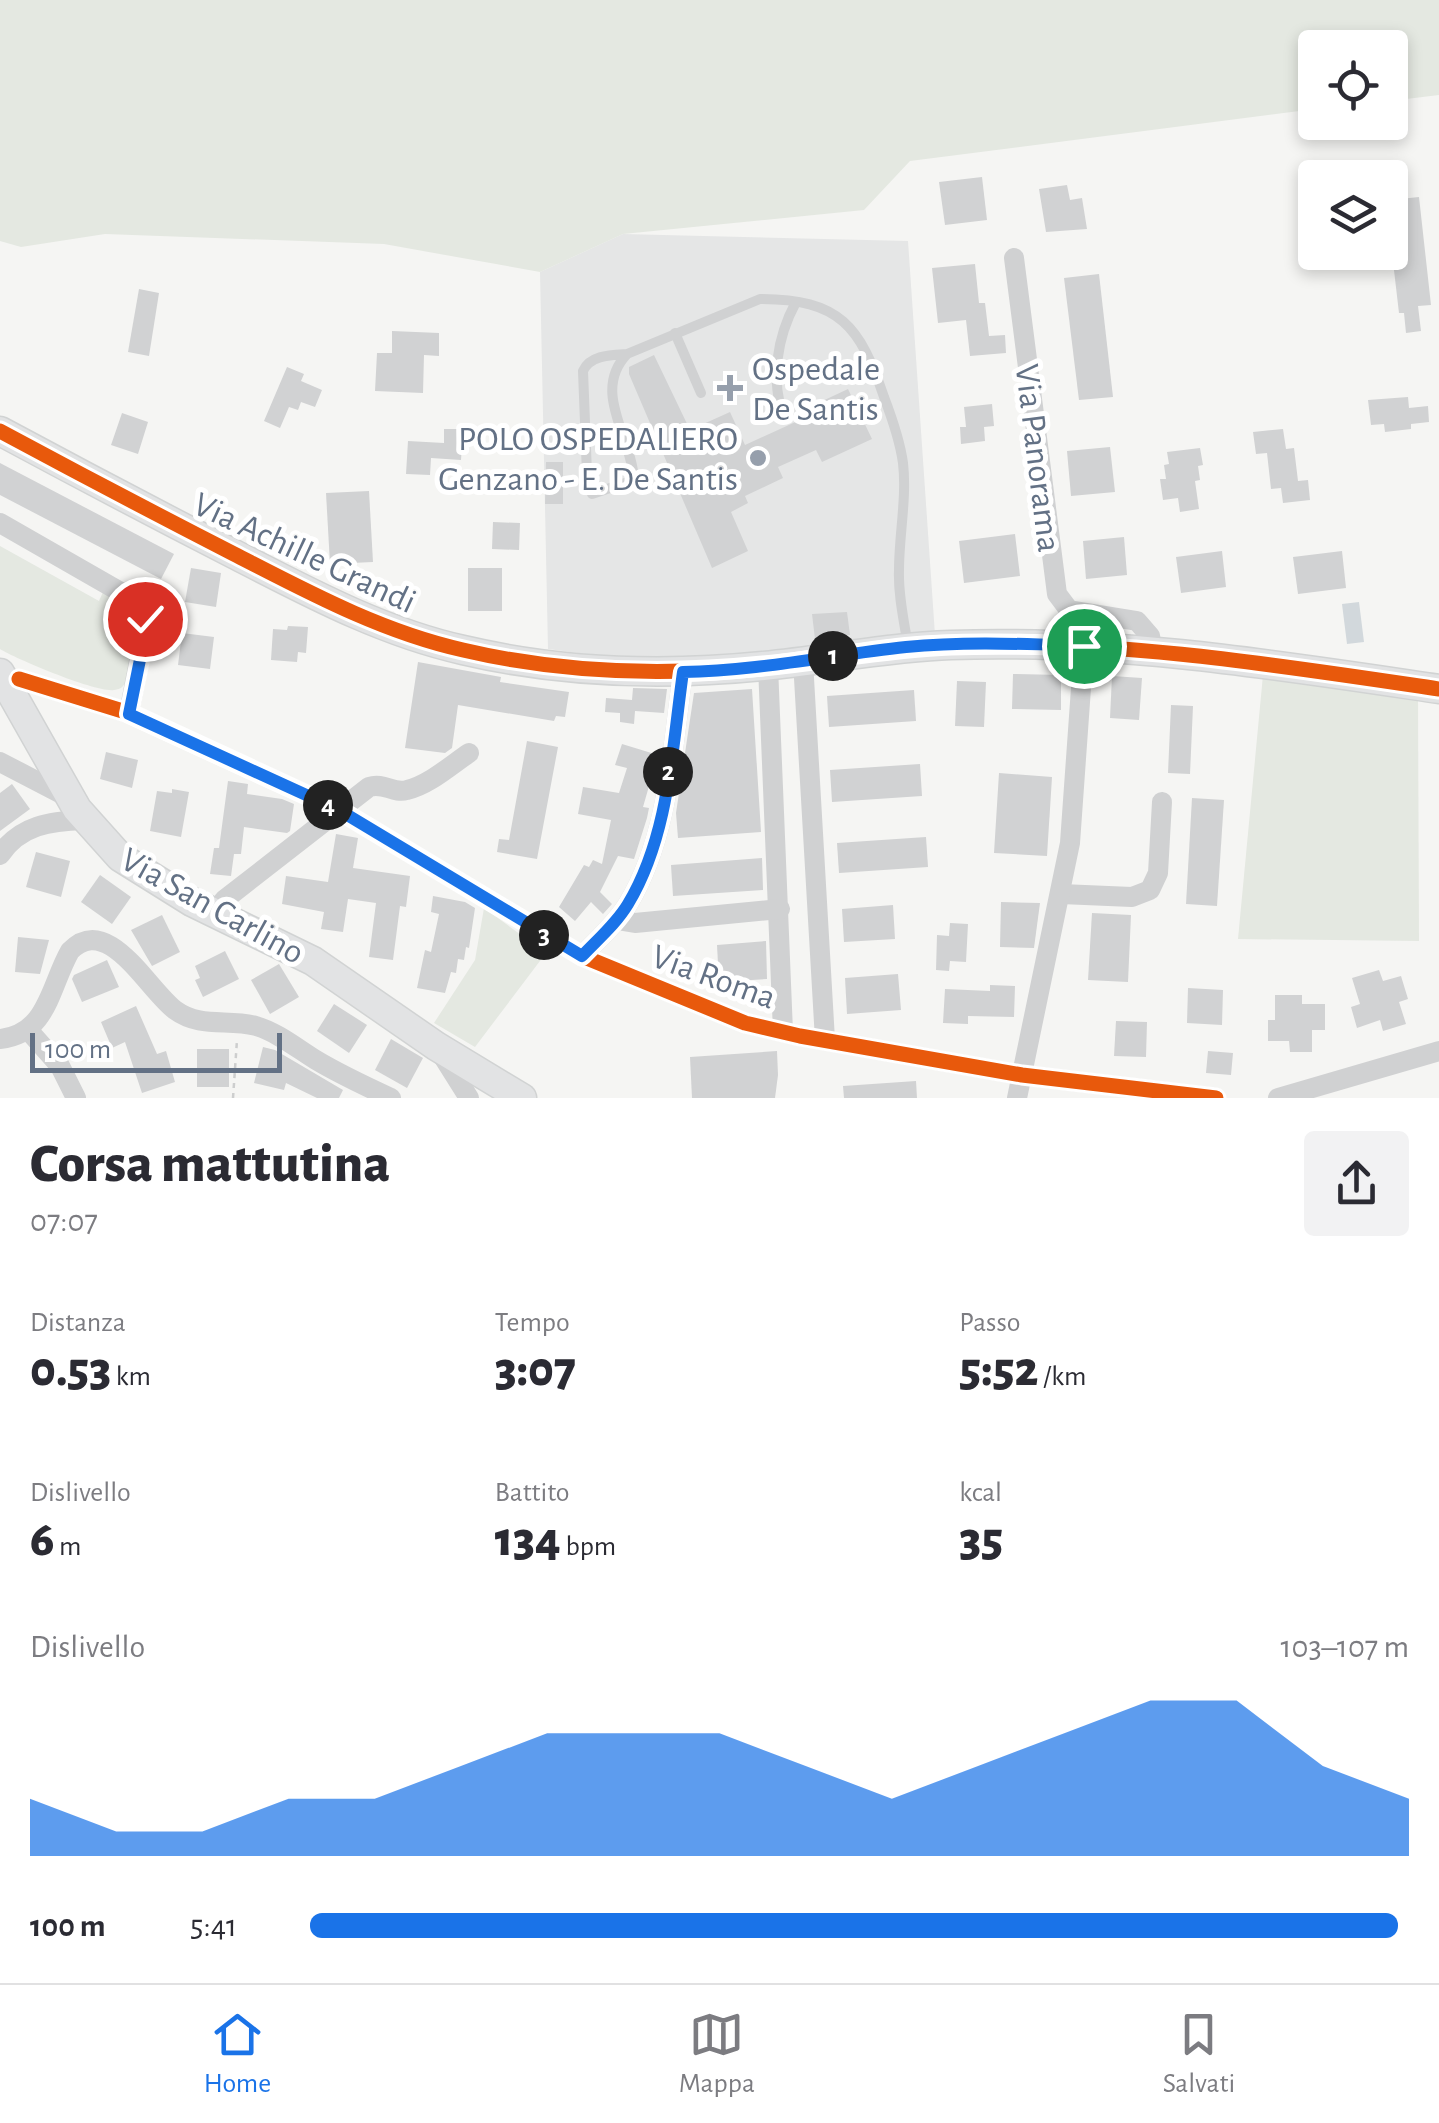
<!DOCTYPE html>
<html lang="it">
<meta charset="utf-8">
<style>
:root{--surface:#fff;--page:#f2f2f3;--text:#2b2b33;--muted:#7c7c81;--line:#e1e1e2;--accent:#1a73e8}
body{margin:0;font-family:"Alegreya Sans",sans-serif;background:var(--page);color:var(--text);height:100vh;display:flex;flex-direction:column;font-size:38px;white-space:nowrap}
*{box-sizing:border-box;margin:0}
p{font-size:32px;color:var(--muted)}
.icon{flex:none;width:55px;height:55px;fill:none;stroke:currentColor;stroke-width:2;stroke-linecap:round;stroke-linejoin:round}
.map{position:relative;height:1098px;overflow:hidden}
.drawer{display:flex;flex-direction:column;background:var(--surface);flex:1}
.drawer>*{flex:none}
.controls{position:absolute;left:1298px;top:30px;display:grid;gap:20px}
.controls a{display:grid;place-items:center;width:110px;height:110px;border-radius:10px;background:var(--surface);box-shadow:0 5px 15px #0003;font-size:50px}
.scale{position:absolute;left:30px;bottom:25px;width:252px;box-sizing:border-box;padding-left:10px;border:5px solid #637185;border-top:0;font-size:28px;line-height:35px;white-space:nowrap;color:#637185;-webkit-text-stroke:8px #fff;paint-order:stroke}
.pin{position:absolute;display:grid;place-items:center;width:85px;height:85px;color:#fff;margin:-42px;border:5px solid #fff;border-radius:50%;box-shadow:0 2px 10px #0007}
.km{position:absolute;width:50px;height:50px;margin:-25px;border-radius:50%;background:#222;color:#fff;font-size:28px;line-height:50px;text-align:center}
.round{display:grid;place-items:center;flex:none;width:105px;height:105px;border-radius:10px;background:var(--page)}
.overview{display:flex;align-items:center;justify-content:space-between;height:170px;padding:0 30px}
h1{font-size:55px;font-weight:800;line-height:75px}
.stats{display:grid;grid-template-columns:repeat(3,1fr);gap:15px;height:170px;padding:10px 30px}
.stats div{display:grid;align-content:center}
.stats b{font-size:50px;font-weight:800}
.stats small{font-size:28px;font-weight:400}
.stats p{font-size:28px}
.chart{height:280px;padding:20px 30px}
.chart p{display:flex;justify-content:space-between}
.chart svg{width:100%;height:180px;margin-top:10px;fill:var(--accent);opacity:.7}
ul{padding:0 30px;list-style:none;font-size:32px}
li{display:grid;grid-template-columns:160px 120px 1fr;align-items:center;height:75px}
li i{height:25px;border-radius:12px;background:var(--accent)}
.menu{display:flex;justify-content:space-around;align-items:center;height:140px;border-top:2px solid var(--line);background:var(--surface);font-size:28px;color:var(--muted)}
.menu a{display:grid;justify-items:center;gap:5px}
.menu .selected{color:var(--accent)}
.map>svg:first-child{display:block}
</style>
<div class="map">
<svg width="1439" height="1098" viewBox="0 0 1439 1098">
<rect width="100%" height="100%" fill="#f5f5f3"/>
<path fill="#e5e6e6" d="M623,234L908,241L935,635L677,666L548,649L540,272Z"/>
<g fill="#e4e8e1">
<path d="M0,0H1439V95L1390,101V48H1315V109L910,161L864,210L623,234L540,272L384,244L105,234L21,247L0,241Z"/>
<path d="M0,546L99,601L103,592L126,602L137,626L127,681C122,687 122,689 114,690C97,693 16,659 0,649Z"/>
<path d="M1263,675L1418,696L1419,941L1238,939Z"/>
<path d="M484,908L546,953L475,1047L434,1023L475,960Z"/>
</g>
<g fill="#d2d8dc">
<path d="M1406,164L1408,179L1390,181V178L1375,177L1374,168Z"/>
<path d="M1359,602L1364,642L1347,644L1342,604Z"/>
</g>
<g fill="#d1d2d3">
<path d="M982,177L987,220L945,225L939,182Z"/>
<path d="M1067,185L1070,200L1082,198L1087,229L1046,232L1039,189Z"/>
<path d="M1419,197L1431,305L1418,306L1421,331L1406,333L1404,313H1399L1390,236V200Z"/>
<path d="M975,264L979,303H985L989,336L1005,335L1006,353L970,356L966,320L938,323L932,268Z"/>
<path d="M1099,274L1113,397L1079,400L1064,278Z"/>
<path d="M139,289L159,293L149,356L128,352Z"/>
<path d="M392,331L439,333V356L424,355L423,393L375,391L377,353H392Z"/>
<path d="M654,355L690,430L730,412L745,445L802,419L799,412L848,389L872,439L822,462L816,450L778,467L783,478L745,496L748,503L731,512L748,551L712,568L629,374V367Z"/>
<path d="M287,367L304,374L301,381L322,390L315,407L301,402L298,410L289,407L280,428L264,421Z"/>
<path d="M1408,397L1409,408L1428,406L1429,422L1411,424V429L1385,432L1384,424L1371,425L1368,400Z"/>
<path d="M992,404L994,426L984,427L985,441L961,444L960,427H966L964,407Z"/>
<path d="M122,413L148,422L138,454L111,445Z"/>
<path d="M444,429H463L461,460L431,458L430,475L406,474L408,441L444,443Z"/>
<path d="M1283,429L1286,449L1294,448L1298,481L1308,480L1310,500L1283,503L1281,488L1271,489L1267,453L1256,454L1253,432Z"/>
<path d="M1110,447L1115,492L1071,496L1067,451Z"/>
<path d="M1200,448L1203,465L1198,466L1200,480L1195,481L1199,509L1180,512L1178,498L1163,500L1160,479H1166L1164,465L1169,464L1167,452Z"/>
<path d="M546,462H563V504H545Z"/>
<path d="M0,463L174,554L161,579L0,495Z"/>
<path d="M369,491L373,562L330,564L326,493Z"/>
<path d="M493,522L520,523L519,550L492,549Z"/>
<path d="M1015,534L1020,576L964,583L959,541Z"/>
<path d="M1124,537L1127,575L1086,579L1083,541Z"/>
<path d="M1222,551L1226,587L1181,593L1176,557Z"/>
<path d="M1342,551L1346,588L1298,594L1293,557Z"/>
<path d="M191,568L221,573L216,607L185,602Z"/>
<rect x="468" y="568" width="34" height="43"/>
<path d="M847,612L850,635L815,639L812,614Z"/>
<path d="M288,626L308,627L306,653L298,652L297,662L271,660L273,629L287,630Z"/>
<path d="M182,633L214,637L210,669L178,665Z"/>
<path d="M418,662L501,677L500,682L569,692L565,717L556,716L554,721L458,705L452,748L445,753L405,748Z"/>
<path d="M1013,674L1061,675V710L1012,709Z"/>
<path d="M1112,676L1142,678L1139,720L1110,718Z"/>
<path d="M957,681L986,682L984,727L955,726Z"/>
<path d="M633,688L667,689L664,713L635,711L634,724L620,722V713L605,712L606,698L632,700Z"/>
<path d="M752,689L761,832L678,838L676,813L694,693Z"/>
<path d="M914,690L916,721L829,727L827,696Z"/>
<path d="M1171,705L1193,706L1190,774L1168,773Z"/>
<path d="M527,741L558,747L537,859L497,852L499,839L509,840Z"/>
<path d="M622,744L658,755L643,807L649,808L647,818L634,859L618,856L600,892L612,904L603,914L591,902L575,921L559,907L584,865L589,867L593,860L602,864L611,820L578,814L583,787L619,793L627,768L615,765Z"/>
<path d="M106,752L138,760L132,788L100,779Z"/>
<path d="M920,764L922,796L832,802L830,770Z"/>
<path d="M999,773L1052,777L1047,856L994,853Z"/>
<path d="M228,781L248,784L247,794L282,799L294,804L290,831L287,833L244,827L241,854H234L231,876L210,874L214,848H219Z"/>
<path d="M12,784L30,809L0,831V793Z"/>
<path d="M172,789L189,792L181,837L150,831L157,791L172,793Z"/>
<path d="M1192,798L1224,800L1217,906L1186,904Z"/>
<path d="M336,834L358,838L353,868L410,876L406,907L400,906L393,960L369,957L376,903L348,899L343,932L321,929L324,912L282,904L286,876L328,882Z"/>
<path d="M926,837L928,867L839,873L837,843Z"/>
<path d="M36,852L70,861L61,897L26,887Z"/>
<path d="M762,858L763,890L673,896L671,865Z"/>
<path d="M100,875L131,897L112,924L81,902Z"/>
<path d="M433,896L465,902L475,908L469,948L466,947L464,960L458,959L456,973L451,972L445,993L417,988L425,950L431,952L439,914L431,912Z"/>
<path d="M1001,902L1040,903L1034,948L1000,947Z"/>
<path d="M893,905L895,939L844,942L842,909Z"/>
<path d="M1092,913L1131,915L1128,982L1088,980Z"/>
<path d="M162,915L180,952L152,966L131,930Z"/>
<path d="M950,923L968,924L966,962L950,961L949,971L936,970L937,935L949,936Z"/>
<path d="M18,937L49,940L40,974L15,972Z"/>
<path d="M766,941L767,979L719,982L717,945Z"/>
<path d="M225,951L239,979L203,997L195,980L200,978L195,966Z"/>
<path d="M107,960L119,987L82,1002L72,979L74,975Z"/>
<path d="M279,964L299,997L270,1014L251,980Z"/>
<path d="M1379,970L1383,981L1401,976L1408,999L1399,1002L1406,1024L1383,1031L1380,1020L1357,1028L1351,1007L1360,1004L1352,978Z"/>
<path d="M898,974L901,1010L847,1014L845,978Z"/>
<path d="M990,985L1015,986L1014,1017L968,1016V1024L943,1023L945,989L990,991Z"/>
<path d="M1188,988L1223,990L1222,1025L1187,1023Z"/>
<path d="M1275,995H1302V1004H1325V1030H1312V1052H1290L1289,1041H1268V1020H1275Z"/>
<path d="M334,1004L367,1025L349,1053L317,1031Z"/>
<path d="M136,1006L157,1054L166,1051L175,1082L142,1093L125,1042L112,1048L101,1022Z"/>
<path d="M1116,1021L1147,1022L1146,1057L1114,1056Z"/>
<path d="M391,1039L423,1058L407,1088L375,1070Z"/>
<path d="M263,1047L275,1050L343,1090L339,1098H317L286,1083L284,1090L254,1083Z"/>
<rect x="197" y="1049" width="32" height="38"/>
<path d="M777,1051L778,1075L775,1098H692L690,1057Z"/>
<path d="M1208,1051L1233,1053L1231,1075L1206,1073Z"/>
<path d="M916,1081L917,1098H844L843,1086Z"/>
</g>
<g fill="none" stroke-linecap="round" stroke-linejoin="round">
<g stroke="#d1d3d3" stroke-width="31">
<g id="secondary">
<path d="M0,431C78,473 156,514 234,554C308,592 382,632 463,650C561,673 663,676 763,666C826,660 888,647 951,645C1115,639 1277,665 1439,689"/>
<path d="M0,673L77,809L120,857L192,902L313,961L436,1046L522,1098"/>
</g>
</g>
<path stroke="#cdcece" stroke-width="2.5" stroke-dasharray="5 5" stroke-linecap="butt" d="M233,1098L237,1040"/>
<g stroke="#d0d1d2" stroke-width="10">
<path d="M675,333L701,393"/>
<path d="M627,354C611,355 590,355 583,371L587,474L592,494L634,480C632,437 591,392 627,354L760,299C840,299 860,326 884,397C892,418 900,441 903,463C907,498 899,535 899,570C898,595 904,621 908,646"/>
<path d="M784,418C770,380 777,337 796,302"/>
</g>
<g stroke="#d0d1d2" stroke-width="20">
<path d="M1014,258L1057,594L1069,610L1137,621L1150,636L1153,651"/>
<path d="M0,523L124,594L139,608L146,625L129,713"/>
<path d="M803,661L825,1040"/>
<path d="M768,666L783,1032"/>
<path d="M19,679L129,713L339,810L582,956L745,1023L800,1036L1022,1075L1216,1098"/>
<path d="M0,762L71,799"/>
<path d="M0,855C20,825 51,821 84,820"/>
<path d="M1061,894L1132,897L1150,890L1158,873L1162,802"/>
<path d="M224,900L369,787C384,782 393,794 407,790C429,785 451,765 469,753"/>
<path d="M617,920L635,923L780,909"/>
<path d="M582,956C598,939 616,924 628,904C669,836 672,749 683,672"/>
<path d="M29,1031L60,1066L76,1098"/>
<path d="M0,1039C48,1034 50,986 70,951C108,912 147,989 175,1010C201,1029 228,1018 256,1026C277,1032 298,1049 316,1060C341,1075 365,1086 391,1098"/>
<path d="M440,1052L469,1098"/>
<path d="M1017,1098L1070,843L1084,646"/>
<path d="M1278,1098L1439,1051"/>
</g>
<use href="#secondary" stroke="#e2e3e4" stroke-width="28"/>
<g stroke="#fff" stroke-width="21">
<g id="cycleway">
<path d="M0,431C78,473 156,514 234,554C308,592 382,632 463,650C561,673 663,676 763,666C826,660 888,647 951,645C1115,639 1277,665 1439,689"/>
<path d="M19,679L129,713L339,810L582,956L745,1023L800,1036L1022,1075L1216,1098"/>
</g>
</g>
<use href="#cycleway" stroke="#e8590c" stroke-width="15"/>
</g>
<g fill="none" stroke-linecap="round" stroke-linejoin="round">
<g stroke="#fff" stroke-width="20">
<path id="route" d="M145,619L146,630L129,714L339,810L582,956C598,939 616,924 628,904C669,836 672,749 683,672C758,671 831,655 906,647C965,641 1025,644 1084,646"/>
</g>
<use href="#route" stroke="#1a73e8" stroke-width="12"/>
</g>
<g fill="#969fac" stroke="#fff" stroke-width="4">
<path d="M725 373h10v10h10v10h-10v10h-10v-10h-10v-10h10z"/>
<circle cx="758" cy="458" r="10"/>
</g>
<g text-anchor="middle" stroke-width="10" stroke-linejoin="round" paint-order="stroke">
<g font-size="35" fill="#637185" stroke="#fff" text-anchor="start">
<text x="752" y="380">Ospedale<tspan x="752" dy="40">De Santis</tspan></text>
<text x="738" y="450" text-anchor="end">POLO OSPEDALIERO<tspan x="738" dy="40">Genzano - E. De Santis</tspan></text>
</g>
<g font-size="35" fill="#637185" stroke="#fff">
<text transform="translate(1039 458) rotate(83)" y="12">Via Panorama</text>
<text transform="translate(305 552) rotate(25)" y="12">Via Achille Grandi</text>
<text transform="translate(213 905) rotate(29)" y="12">Via San Carlino</text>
<text transform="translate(714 976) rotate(20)" y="12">Via Roma</text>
</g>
</g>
</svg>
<div class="controls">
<a><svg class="icon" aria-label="locate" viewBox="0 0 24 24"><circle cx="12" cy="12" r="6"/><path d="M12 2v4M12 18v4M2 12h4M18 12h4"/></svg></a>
<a><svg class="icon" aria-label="layers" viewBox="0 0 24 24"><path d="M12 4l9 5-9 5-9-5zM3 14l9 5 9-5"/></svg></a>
</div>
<div class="scale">100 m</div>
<div class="pin" style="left:1084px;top:646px;background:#1e9e55"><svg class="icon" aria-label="arrive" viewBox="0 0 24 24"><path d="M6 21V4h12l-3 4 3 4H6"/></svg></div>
<div class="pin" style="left:145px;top:619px;background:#d93025"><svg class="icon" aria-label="check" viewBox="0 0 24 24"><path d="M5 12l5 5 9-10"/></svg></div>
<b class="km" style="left:833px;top:656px">1</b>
<b class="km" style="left:668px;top:772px">2</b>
<b class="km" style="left:544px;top:935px">3</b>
<b class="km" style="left:328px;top:805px">4</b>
</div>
<section class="drawer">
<div class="overview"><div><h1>Corsa mattutina</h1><p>07:07</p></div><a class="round"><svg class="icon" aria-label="share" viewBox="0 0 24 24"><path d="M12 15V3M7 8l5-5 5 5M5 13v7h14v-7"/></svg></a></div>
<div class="stats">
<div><p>Distanza</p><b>0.53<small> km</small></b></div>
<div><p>Tempo</p><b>3:07</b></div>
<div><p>Passo</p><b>5:52<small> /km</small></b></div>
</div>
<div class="stats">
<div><p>Dislivello</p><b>6<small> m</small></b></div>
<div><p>Battito</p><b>134<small> bpm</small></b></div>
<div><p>kcal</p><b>35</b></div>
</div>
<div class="chart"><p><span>Dislivello</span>103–107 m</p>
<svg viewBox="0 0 160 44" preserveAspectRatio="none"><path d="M0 44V30L10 38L20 38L30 30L40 30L50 22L60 14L70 14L80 14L90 22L100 30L110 22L120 14L130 6L140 6L150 22L160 30V44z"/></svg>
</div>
<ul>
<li><b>100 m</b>5:41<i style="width:99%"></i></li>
</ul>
</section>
<nav class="menu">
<a class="selected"><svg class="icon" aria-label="home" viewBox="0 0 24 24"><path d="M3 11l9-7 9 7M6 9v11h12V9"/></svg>Home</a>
<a><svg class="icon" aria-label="map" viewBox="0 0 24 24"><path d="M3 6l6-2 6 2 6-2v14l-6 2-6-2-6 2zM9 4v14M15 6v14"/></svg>Mappa</a>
<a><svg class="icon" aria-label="saved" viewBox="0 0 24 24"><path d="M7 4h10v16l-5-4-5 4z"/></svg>Salvati</a>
</nav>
